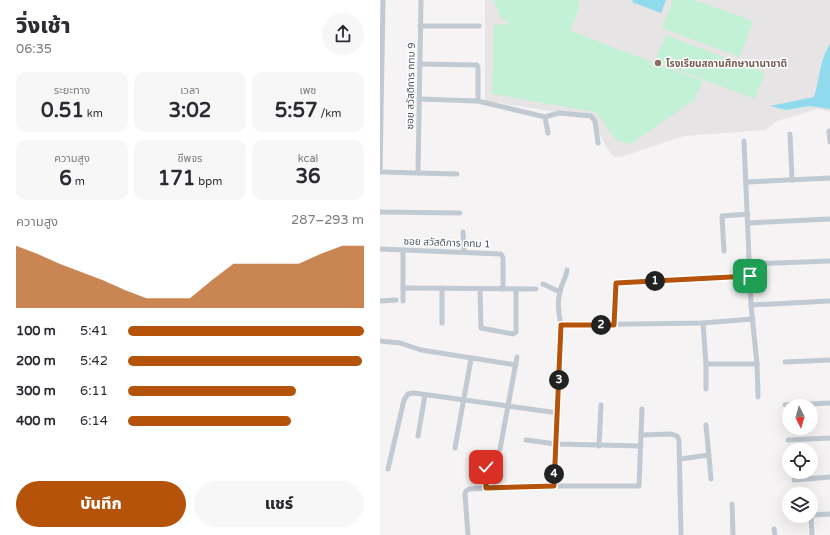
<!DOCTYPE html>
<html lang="th">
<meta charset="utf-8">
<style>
:root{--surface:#fff;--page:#f7f7f7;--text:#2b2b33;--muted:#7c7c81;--accent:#b45309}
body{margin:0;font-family:"Varela Round","Noto Sans Thai",sans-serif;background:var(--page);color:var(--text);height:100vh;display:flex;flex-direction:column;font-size:15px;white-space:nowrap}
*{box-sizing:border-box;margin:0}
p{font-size:13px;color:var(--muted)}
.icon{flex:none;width:22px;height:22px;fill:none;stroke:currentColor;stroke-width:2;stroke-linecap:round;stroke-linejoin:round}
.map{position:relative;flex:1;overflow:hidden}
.details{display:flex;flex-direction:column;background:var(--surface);width:380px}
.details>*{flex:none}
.needle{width:26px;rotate:175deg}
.controls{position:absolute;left:402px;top:399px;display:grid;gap:8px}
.controls a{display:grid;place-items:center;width:36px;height:36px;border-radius:50%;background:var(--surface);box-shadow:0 4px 16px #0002;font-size:20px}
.pin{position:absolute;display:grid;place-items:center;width:34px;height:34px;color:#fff;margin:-17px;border-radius:8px;box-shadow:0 2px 6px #0006}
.km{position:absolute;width:20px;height:20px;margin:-10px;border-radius:50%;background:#222;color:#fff;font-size:11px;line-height:20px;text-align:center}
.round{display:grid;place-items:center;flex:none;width:42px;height:42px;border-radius:21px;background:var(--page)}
.headline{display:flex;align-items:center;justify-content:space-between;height:68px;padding:0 16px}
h1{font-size:22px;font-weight:800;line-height:30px}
.metrics{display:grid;grid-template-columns:repeat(3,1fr);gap:6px;height:68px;padding:4px 16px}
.metrics div{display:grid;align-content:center;border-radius:10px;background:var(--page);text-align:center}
.metrics b{font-size:20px;font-weight:800}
.metrics small{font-size:11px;font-weight:400}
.metrics p{font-size:11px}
.chart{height:112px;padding:8px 16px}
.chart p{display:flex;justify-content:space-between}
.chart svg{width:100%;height:72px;margin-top:4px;fill:var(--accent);opacity:.7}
.action{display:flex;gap:8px;margin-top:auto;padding:8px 16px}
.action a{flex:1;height:46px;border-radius:24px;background:var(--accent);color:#fff;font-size:16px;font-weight:800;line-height:46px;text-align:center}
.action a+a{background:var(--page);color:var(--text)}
ul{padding:0 16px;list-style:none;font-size:13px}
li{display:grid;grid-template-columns:64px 48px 1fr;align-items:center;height:30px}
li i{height:10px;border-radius:5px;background:var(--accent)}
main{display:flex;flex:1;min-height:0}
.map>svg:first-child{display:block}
</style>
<main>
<section class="details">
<div class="headline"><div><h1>วิ่งเช้า</h1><p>06:35</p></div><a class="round"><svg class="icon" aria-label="share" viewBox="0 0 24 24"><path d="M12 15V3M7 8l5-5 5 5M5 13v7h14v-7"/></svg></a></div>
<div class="metrics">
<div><p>ระยะทาง</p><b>0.51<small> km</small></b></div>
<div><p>เวลา</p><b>3:02</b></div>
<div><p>เพซ</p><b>5:57<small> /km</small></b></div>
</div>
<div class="metrics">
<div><p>ความสูง</p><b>6<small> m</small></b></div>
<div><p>ชีพจร</p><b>171<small> bpm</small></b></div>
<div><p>kcal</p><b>36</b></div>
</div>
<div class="chart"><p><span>ความสูง</span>287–293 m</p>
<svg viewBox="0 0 160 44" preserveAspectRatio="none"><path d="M0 44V6L10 11L20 17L30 22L40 27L50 33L60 38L70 38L80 38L90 27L100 17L110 17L120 17L130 17L140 11L150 6L160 6V44z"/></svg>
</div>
<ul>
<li><b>100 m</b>5:41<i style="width:100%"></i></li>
<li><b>200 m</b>5:42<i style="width:99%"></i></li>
<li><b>300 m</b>6:11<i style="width:71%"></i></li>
<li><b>400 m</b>6:14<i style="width:69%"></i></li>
</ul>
<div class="action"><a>บันทึก</a><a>แชร์</a></div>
</section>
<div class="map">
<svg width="450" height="535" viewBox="0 0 450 535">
<rect width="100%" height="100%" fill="#f5f3f3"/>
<path fill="#e6e4e5" d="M105,0H450V112L438,109L397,121L385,130L304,136L244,156L233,157L209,117L105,101Z"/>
<g fill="#c3f1d5">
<path d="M114,0H199V9L190,31L323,81L314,100L250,144L236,140L216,112L112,94L114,25L130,24L120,16Z"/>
<path d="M293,0H315L373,21L360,57L282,28Z"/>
<path d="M286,35L385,73L375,99L275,61Z"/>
</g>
<g fill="#90daee">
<path d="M253,0H286L281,13L252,2Z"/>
<path d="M450,44V109L430,106L406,110L390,106L434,97C440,79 439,61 450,44Z"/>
</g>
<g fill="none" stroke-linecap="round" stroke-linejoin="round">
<g stroke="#c1cad2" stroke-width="5">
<path d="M40,26H99"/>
<path d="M40,64L97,65L98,68V101"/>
<path d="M39,99L98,101L165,117L168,133"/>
<path d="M165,117L179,113L211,116L215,121L218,143"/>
<path d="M449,131L450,142"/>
<path d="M410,134L412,180"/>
<path d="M364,141L371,305L377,364L378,397"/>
<path d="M0,172L3,0"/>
<path d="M0,172L77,174"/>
<path d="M38,173L41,0"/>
<path d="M366,182L450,178"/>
<path d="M0,212L80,213"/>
<path d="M368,223L450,219"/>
<path d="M83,232L84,252"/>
<path d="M0,249L121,254L123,258V289"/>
<path d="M344,251L342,216L368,214"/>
<path d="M370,264L450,261"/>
<path d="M163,284L180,292"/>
<path d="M23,288L156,289"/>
<path d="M100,289L101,328L133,334L136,332V289"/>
<path d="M0,301L16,300"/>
<path d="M23,301V250"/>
<path d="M371,305L450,301"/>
<path d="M62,323V288"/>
<path d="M323,323L326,364H377"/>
<path d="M181,325L323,323L373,319"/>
<path d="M234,325L235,286L237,282L370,276"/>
<path d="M0,341L20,343L41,350L136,365"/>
<path d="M405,362L450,360"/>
<path d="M326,364V389"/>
<path d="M405,405L450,403"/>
<path d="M326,425L331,479"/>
<path d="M261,435L291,434L297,436L299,440L301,535"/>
<path d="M38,436L45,395"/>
<path d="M146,440L176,444L261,446"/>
<path d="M408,440L450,438"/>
<path d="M219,446L221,405"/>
<path d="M75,448L91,359"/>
<path d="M120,449L137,357"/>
<path d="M300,459L329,455"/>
<path d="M8,469L24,400L28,394L34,393L178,413"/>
<path d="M414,480L450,477"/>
<path d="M174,486L181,325C179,316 177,301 180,292C181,284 186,279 187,270"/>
<path d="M106,488V467"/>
<path d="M352,504L353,535"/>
<path d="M431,515L450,514"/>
<path d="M415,516H423"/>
<path d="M431,516L432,535"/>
<path d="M394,529L395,535"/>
<path d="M88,535L85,494L86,491L89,489L174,486H259L262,409"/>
</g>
</g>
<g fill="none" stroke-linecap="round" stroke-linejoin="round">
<g stroke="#fff" stroke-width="8">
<path id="route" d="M106,467V488L174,486L181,325H234L236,283L370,276"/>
</g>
<use href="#route" stroke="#b45309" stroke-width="5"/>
</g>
<circle fill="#8d6e63" stroke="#fff" stroke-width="1.5" cx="278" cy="63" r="4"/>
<g text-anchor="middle" stroke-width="3" stroke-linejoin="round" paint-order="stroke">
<g font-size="10" font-weight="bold" fill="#785e54" stroke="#fff" text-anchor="start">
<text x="286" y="67">โรงเรียนสถานศึกษานานาชาติ</text>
</g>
<g font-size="10" fill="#4a5661" stroke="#fff">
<text transform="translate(30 86) rotate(-89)" y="4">ซอย สวัสดิการ กทม 9</text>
<text transform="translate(67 242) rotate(2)" y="4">ซอย สวัสดิการ กทม 1</text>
</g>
</g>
</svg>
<div class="controls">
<a><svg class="needle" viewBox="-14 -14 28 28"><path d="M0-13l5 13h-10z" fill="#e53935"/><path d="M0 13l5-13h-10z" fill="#7c7c81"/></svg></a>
<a><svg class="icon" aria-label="locate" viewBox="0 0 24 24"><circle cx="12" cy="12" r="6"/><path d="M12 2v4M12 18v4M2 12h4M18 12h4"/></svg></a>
<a><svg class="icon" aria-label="layers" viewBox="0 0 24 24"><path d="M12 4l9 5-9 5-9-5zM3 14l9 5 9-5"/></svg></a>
</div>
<div class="pin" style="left:370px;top:276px;background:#1e9e55"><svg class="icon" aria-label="arrive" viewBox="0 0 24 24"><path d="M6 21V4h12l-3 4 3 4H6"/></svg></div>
<div class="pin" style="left:106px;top:467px;background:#d93025"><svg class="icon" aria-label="check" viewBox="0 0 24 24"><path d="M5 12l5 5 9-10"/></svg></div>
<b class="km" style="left:275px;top:281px">1</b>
<b class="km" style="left:221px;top:325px">2</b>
<b class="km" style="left:179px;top:380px">3</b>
<b class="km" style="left:174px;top:474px">4</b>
</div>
</main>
